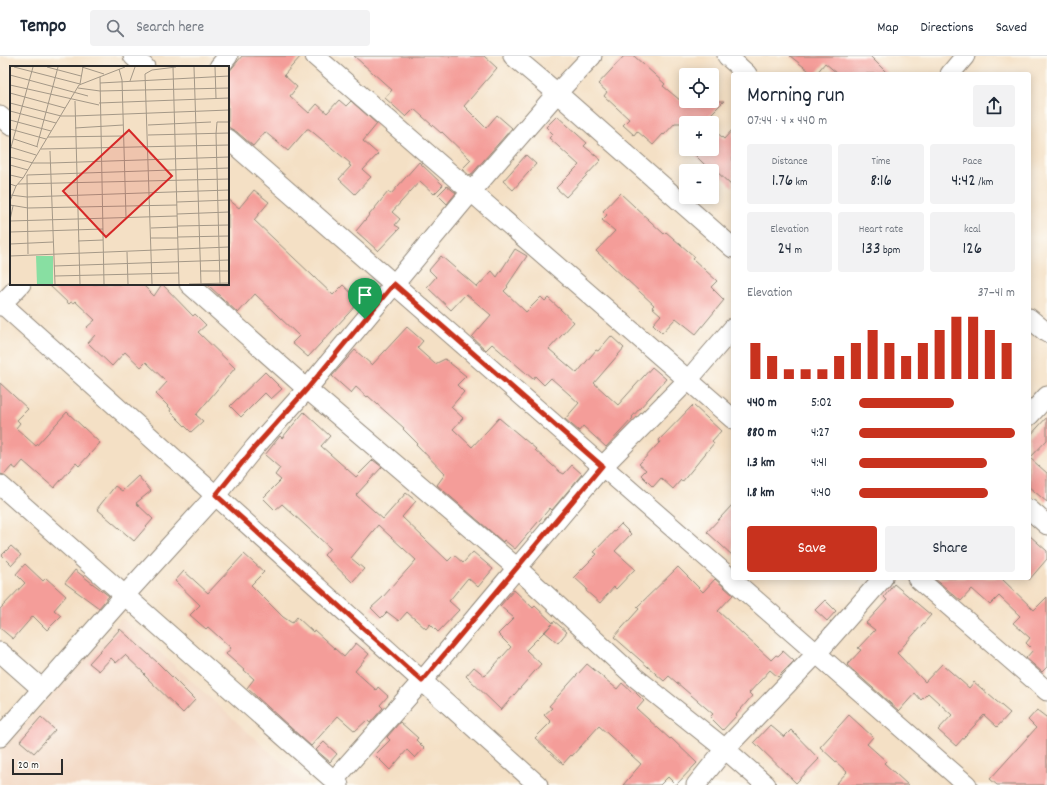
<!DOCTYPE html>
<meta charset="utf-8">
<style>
:root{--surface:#fff;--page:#f2f2f3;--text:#1f2937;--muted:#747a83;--line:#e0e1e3;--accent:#c8321e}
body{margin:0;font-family:Dekko,sans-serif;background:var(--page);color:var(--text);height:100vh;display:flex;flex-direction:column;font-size:15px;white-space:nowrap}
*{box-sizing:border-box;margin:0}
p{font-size:13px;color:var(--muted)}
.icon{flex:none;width:22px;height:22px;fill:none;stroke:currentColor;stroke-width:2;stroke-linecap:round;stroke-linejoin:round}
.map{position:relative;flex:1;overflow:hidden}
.sheet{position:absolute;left:731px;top:16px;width:300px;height:508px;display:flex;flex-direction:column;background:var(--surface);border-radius:4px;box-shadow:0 2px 10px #0003}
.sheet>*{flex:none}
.tools{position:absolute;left:679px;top:12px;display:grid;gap:8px}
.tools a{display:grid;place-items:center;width:40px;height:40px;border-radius:4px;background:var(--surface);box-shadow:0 2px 10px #0003;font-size:20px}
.scale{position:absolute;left:12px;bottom:10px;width:51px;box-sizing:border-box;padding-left:4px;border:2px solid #2b2b2b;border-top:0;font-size:11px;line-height:14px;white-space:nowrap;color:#2b2b2b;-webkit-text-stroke:3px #fdfcf7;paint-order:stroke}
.pin{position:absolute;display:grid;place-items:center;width:34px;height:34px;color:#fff;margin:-41px -17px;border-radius:50% 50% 50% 0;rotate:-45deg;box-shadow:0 0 4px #0007}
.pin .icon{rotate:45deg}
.round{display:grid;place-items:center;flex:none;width:42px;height:42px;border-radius:4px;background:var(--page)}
.overview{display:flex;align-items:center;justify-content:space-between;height:68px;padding:0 16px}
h1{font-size:22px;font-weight:600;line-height:30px}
.metrics{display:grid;grid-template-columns:repeat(3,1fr);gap:6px;height:68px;padding:4px 16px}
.metrics div{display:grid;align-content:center;border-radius:4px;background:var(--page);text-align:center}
.metrics b{font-size:17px;font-weight:600}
.metrics small{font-size:11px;font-weight:400}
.metrics p{font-size:11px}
.chart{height:112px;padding:8px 16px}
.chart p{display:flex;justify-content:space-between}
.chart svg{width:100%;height:72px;margin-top:4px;stroke:var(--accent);stroke-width:6}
.primary-button{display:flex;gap:8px;margin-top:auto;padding:8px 16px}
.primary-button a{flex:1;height:46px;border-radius:4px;background:var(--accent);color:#fff;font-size:16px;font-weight:600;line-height:46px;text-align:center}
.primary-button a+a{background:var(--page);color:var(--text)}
ul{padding:0 16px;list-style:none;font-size:13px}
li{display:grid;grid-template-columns:64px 48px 1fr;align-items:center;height:30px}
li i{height:10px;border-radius:5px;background:var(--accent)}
header{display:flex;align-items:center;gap:24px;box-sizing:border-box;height:56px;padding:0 20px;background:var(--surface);border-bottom:1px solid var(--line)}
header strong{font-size:19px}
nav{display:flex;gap:22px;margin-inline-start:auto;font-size:14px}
.search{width:280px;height:36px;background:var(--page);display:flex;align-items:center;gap:10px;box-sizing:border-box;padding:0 14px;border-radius:4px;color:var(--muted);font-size:15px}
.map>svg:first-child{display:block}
</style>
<header>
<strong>Tempo</strong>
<div class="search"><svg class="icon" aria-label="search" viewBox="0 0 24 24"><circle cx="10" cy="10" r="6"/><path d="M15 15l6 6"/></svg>Search here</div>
<nav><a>Map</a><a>Directions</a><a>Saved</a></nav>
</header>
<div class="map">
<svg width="1047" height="729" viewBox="0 0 1047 729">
<rect width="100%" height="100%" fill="#fdfcf7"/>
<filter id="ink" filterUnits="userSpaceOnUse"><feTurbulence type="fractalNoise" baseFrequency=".025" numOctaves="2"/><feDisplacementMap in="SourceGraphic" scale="8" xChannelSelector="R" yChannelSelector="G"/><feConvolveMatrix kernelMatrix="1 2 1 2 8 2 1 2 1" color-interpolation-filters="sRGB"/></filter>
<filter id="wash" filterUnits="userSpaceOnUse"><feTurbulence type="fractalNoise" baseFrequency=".012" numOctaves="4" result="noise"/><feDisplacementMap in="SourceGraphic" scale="16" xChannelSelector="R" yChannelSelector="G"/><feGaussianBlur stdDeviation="0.9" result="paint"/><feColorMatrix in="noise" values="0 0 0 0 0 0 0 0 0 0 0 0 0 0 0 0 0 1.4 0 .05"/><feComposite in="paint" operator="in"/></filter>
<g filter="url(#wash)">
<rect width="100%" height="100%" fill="#f4e0c5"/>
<path fill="#f2d4be" d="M122,562L306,729H0V696Z"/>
<g id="blocks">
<g fill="#f49d99">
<path d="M242,0H301L284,19L297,31L290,40L309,57L317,48L327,57L339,44L346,50L351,45L377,68L363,85L378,98L363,114L371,121L355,138L339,123L351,110L349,109L350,107L309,73H307L288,95L265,76L253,90L237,76L228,71V17Z"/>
<path d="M354,0H484L497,12L464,50L486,72L497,59L512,72L470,120L462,113L471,104L442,76L441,77L414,53L406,61L395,51L385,42L392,34Z"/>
<path d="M624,0H634L665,28L663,30L681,45H724L702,67H675L664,79L663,78L653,89L637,75L634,79L623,69L629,63L604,40L607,36L598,28Z"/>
<path d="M790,0H870L888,18H838L825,7L816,18H813Z"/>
<path d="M557,60L587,87L584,90L601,104L566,141L556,132L579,109L549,82L553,78L546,71Z"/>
<path d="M712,72L724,83L733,73V131L713,112L711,115L689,93H712Z"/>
<path d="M526,99L536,108L513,134L503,125Z"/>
<path d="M419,106L443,129L434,138L420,125L392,156L400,163L395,169L400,172L378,195L356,175L388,136L391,138Z"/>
<path d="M447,130L456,137L447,148L438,139Z"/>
<path d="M254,134L269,146L254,164L333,239L343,229L360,245L308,301L292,287L299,280L255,238L238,257L207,228H228V143L239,152Z"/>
<path d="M620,137L664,178L666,176L695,201L693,203L717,225L711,231L724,244L696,278L676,262L662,277L653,268L661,259L652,251L654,249L596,195L615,175L602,164L607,159L603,155Z"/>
<path d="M515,193L527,200L507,230L508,231L504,235L526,256L541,241L545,245L548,242L574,266L549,293L577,317L596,294L598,295L611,280L624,292L594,327L618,349L652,311L666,323L632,361L633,362L606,391L583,370L579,375L565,363L579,347L551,322L544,329L535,320L533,323L492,288L486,294L472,281L491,259L466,238L451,254L427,231L436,221L429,214L441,200L477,231L492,215L497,221Z"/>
<path d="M48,228H142L154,240L162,228L193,260L195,258L206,269L198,276L235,312L196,359L203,365L191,376L170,355L171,353L156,338L167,326L146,306L141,311L125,296L112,310L88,287L95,279L87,271L95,264L75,245L73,247L71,246L69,248Z"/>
<path d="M407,271L423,285L417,292L435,308L445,303L466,320L457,329L464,336L451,351L463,362L453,373L472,391L499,362L536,393L535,394L560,416L564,418L572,409L582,418L552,454L550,452L515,493L504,484L503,486L437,429L445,418L416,388L417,387L403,373L404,372L368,340L367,341L356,331L351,337L332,320L355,294L372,309Z"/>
<path d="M265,316L282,333L271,343L265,337L241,361L230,350Z"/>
<path d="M0,327L28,353L17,364L20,367L16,372L36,390L67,356L100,387L79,410L76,407L54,432L23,405L16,413L12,410L4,419L0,418Z"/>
<path d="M693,349L721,375L712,385L714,387L682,426L681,424L673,433L661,422L653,431L641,419L646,414L639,408L660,386L659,384Z"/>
<path d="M304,356L330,380L321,390L356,421L373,404L382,411L356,439L383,463L406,437L416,445L402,461L448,505L454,499L463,507L473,496L493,513L478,531L468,522L449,545L459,554L438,576L430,568L426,573L407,556L399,565L387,556L381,562L371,552L382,542L416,504L378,469L351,502L364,513L352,526L324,499L330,492L282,448L275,454L263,442L281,424L275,419L280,412L265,399L280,380L282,382Z"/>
<path d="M1047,361V384L1030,402L1047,417V446L1029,431V381Z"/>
<path d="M138,420L151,435L136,447L153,463L134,485L97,453L115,430L122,435Z"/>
<path d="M733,448V500L707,476Z"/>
<path d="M621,468L631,478L615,495L635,513L616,533L614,531L600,547L586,535L587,533L574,521L597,498L594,496Z"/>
<path d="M1029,479L1047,495V503L1029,524Z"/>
<path d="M11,490L21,499L12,509L2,499Z"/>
<path d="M244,498L264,516L251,529L283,561L292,567L297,561L313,576L314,574L344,601L356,587L369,598L355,615L376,634L378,631L388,640L380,649L383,652L370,667L367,664L355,675L338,660L311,690L247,632L254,623L226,598L231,592L208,571L206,573L190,559L200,549L175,525L184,515L208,537Z"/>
<path d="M25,508L43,525L46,522L66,540L54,554L61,560L47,574L33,560L13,583L0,572V553L25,527L16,518Z"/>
<path d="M678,511L703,536L715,523L733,539L718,555L771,604L776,599L778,600L783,595L794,605L778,621L770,614L749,637L752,640L736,659H737L723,674L710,661L713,658L669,620L664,625L614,581L639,553L637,551Z"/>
<path d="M75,514L109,540L99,552L65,527Z"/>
<path d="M934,522H1001L1034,554L1047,541V611L1042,616L1026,602L1033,594L1026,587L1030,582L1013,567L1020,560L999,540L990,549L972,533L961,545Z"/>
<path d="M894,528L931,559L897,597L925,626L942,608L969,632L974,626L1010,657L997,671L984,659L956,690L938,674L952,659L928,637L921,644L915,637L899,655L847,609L861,594L858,592L875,574L866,567L887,544L884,541Z"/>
<path d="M514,534L533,552L535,550L553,567L554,565L567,576L558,587L545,576L552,568L526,594L541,608L501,654L466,620L474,611L485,620L511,591L498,578L514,562L500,550Z"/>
<path d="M825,544L836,555L827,565L815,554Z"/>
<path d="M120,573L157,606L195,644L183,657L144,619L145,618L125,599L116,607L111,602L99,615L89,607Z"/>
<path d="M587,608L617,633L622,627L633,637L635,636L644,645L637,653L670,683L671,682L697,707L676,729L668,721L660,729H623L641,708L599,670L572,700L571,699L563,708L535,682L551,666L544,659L552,652L549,650Z"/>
<path d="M1037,654L1046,661L1047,660V729H997L990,723L1036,672L1028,664Z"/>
<path d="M849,659L873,681L867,688L886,705L884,707L908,729H835L847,716L820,691Z"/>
<path d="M41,661L55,674L34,697L20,685Z"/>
<path d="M400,666L418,682L416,684L424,692L415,702L407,694L390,714L375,699L390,684L387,681Z"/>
<path d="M770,669L784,681L791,674L819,703L796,727L754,686Z"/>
<path d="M324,686L337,698L330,706L316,694Z"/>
</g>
</g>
</g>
<g filter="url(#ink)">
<use href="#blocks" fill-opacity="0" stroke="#908678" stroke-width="1"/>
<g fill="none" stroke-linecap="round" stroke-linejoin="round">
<g stroke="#908678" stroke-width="21">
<g id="minor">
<path d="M133,0L145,11"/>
<path d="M315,0L733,363"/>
<path d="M513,0L557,37L733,192"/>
<path d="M727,0L747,18"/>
<path d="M219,11L228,0"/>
<path d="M950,18L965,0"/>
<path d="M0,60L11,70"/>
<path d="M228,83L967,729"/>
<path d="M189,228L307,333L517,512L636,622L725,693L766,729"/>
<path d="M0,246L538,729"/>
<path d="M0,250L21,228"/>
<path d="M1029,262L1047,277"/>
<path d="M1029,360L1047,340"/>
<path d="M0,429L339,729"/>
<path d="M1029,453L1047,469"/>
<path d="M917,522L1047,635"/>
<path d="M0,596L42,633"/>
<path d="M0,681L125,539L216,439L255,391L307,333L471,136L557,37L592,0"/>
<path d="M334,724L422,625L602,411L688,324L733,272"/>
<path d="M696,729L725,693L817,597L883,522"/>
</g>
</g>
<use href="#minor" stroke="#fff" stroke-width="19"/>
</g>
</g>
<g fill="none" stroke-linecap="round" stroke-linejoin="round" filter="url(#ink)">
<g stroke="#fff" stroke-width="8">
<path id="route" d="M394,228L602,410L422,625L216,439L255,391L307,333Z"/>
</g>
<use href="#route" stroke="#c8321e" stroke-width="5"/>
</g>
<g transform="translate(10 10)">
<rect width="219" height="219" fill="#f4e0c5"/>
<path d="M26,190H43V218H27Z" fill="#88dfa2"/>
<path fill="none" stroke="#a49887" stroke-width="1" d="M4,1L70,18M37,1L71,10M72,1L94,8M163,1L169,218M184,1L191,218M205,1L206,32M109,3L112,14L116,151M0,9L78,30M90,11L94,218M120,15L125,1M90,17L219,10M70,18L73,1M0,19L89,39M68,22L90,25L219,22M0,27L55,42M65,35L70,218M0,37L51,50H64L219,44M89,37L219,32M0,45L46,57M0,54L41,65M138,59L201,56M65,62L113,59M0,63L36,73M138,69L219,67M38,71L114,70M4,73L28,81M27,80L48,1M0,81L26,89M31,83L219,79M0,85L23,1M40,85L45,218M0,91L23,97H41L219,91M0,99L18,104M0,109L13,112M17,109L219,102M17,109L18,188M0,118L6,120L13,112L69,19L115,1M8,118L219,113M0,129L17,131L219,124M0,135L6,120M167,136L219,134M0,139L18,142L167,139M167,148L219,146M0,154L3,140M0,155L167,150M168,160L219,159M141,162L168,161M0,166L93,163M168,171L219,170M141,172H168M68,175L93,174M0,178L43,176M117,186L118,218M0,190L219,181M0,194V216M44,200L219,194M190,205H219M45,210L169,207M142,218L135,8L142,4L166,1M179,218L219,217M210,218L206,68L207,56H219"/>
<path fill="#d62828" fill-opacity="0.15" stroke="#d62828" stroke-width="2" d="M119,64L162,110L96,171L53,125Z"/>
<rect width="219" height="219" fill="none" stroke="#2b2b2b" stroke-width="2"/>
</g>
</svg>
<div class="tools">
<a><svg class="icon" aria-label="locate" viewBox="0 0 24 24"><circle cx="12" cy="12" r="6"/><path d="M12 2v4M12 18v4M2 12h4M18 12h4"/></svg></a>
<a>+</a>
<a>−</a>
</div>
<div class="scale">20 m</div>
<div class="pin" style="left:365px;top:263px;background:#1e9e55"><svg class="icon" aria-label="arrive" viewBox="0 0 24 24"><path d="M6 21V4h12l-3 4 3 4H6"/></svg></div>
<section class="sheet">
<div class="overview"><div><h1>Morning run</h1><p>07:44 · 4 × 440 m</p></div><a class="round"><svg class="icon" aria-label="share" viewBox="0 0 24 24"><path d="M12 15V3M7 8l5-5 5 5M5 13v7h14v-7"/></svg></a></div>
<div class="metrics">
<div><p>Distance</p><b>1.76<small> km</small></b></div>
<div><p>Time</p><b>8:16</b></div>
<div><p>Pace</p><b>4:42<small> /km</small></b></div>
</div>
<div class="metrics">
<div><p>Elevation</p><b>24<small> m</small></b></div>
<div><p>Heart rate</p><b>133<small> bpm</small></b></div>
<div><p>kcal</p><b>126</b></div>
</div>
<div class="chart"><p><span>Elevation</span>37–41 m</p>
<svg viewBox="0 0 160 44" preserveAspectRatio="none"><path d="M5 44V22M15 44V30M25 44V38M35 44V38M45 44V38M55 44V30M65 44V22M75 44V14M85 44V22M95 44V30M105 44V22M115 44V14M125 44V6M135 44V6M145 44V14M155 44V22"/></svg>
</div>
<ul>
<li><b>440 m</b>5:02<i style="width:61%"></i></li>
<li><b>880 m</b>4:27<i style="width:100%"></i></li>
<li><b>1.3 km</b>4:41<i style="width:82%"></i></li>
<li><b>1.8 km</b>4:40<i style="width:83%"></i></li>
</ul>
<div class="primary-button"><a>Save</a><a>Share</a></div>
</section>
</div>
